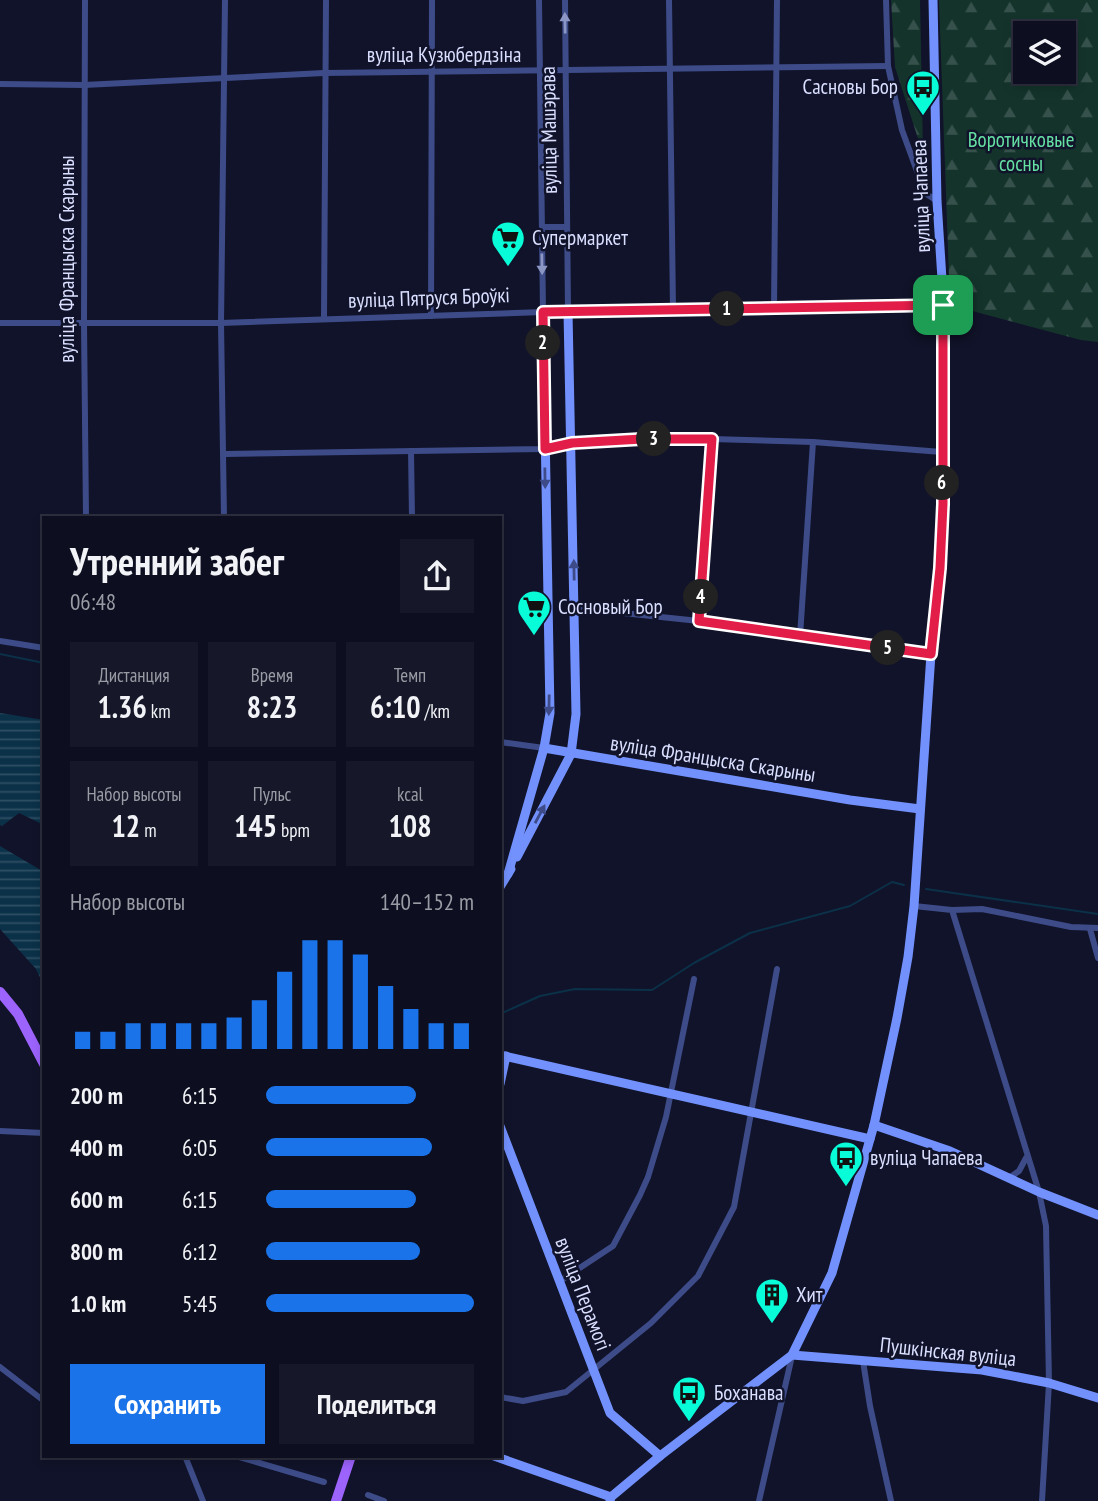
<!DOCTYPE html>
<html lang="ru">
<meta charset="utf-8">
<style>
:root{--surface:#0d0e20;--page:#161729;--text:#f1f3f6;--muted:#9a9ca5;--line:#2d2e3e;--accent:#1a73e8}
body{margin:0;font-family:"PT Sans Narrow",sans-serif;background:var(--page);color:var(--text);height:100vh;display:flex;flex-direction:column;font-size:26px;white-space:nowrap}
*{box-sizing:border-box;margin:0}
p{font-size:23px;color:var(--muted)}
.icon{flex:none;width:38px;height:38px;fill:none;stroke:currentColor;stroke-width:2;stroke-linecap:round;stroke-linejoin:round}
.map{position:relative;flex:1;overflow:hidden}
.drawer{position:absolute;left:42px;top:516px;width:460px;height:942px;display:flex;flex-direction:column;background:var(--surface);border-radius:0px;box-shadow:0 4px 10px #0003,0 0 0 2px var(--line)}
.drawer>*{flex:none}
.buttons{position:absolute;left:1013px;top:21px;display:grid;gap:14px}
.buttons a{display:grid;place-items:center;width:63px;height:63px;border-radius:0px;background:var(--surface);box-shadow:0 4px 10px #0003,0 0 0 2px var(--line);font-size:35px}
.pin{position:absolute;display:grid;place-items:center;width:60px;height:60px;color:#fff;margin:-30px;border-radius:14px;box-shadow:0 4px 10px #0006}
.km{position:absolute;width:35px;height:35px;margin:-18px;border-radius:50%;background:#222;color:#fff;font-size:19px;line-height:35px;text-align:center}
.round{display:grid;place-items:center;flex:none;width:74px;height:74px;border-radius:0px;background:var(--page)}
.headline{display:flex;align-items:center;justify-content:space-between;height:119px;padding:0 28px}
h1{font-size:38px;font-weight:700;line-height:52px}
.stats{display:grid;grid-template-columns:repeat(3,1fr);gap:10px;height:119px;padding:7px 28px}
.stats div{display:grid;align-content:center;border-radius:0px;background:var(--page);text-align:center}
.stats b{font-size:30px;font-weight:700}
.stats small{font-size:19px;font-weight:400}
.stats p{font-size:19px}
.chart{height:196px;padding:14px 28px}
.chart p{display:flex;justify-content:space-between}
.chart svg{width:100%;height:126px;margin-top:7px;stroke:var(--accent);stroke-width:6}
.cta{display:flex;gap:14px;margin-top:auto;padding:14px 28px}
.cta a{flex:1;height:80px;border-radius:0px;background:var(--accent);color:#fff;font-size:28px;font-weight:700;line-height:80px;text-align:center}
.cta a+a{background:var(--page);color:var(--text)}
ul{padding:0 28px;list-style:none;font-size:23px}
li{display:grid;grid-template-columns:112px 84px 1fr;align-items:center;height:52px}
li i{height:18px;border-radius:9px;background:var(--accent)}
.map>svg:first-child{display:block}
</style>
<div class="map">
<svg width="1098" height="1501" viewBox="0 0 1098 1501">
<defs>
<pattern id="forest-firs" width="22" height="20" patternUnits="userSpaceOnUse" patternTransform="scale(1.75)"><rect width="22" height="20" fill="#14342b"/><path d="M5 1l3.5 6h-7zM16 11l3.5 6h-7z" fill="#36514b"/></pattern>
<pattern id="water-rules" width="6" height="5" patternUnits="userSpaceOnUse" patternTransform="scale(1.75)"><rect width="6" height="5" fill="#0b3148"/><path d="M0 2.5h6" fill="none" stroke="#2e4e63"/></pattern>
</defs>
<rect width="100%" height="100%" fill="#11132a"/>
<g fill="url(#forest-firs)" fill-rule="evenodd">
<path d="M891,0H920L923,154L895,67Z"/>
<path d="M939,0H1098V342L1081,340L950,305ZM1026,33H1064V72H1026Z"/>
</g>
<g fill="url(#water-rules)">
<path d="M0,713L44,720V825L19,813L2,826L0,825Z"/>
<path d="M0,846L44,872V986L36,969L0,929Z"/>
</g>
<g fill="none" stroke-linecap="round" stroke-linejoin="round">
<g stroke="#0b3148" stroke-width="2">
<path d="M0,654L44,663"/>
<path d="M926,889L1098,914"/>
<path d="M500,1014L540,996L575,989L652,990L694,963L750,933L850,906L892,882L904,885"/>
</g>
<g stroke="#3d4c88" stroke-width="6">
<path d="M85,0L84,323L86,518"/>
<path d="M565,0L568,312"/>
<path d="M669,0L673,310"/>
<path d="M886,0L888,66L902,130L925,193L937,201"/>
<path d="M0,84L84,85L324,73L888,66"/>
<path d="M542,227H567"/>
<path d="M774,308L777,0"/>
<path d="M431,316L432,0"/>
<path d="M324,318L326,0"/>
<path d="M0,323H221L543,312L539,0"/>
<path d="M411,451L412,518"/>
<path d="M225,454L545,449L572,443L642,439H712L813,442L942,452"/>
<path d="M224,518L221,323L225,0"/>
<path d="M575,608L699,621L931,654"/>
<path d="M699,621L712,439"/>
<path d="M800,636L813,442"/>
<path d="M0,641L44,648"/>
<path d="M500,742L544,748"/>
<path d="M914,906L952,910L1039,1192L1046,1226L1049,1383L1042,1501"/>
<path d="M952,910L982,909L1071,927L1098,928"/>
<path d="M1090,929L1098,958"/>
<path d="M0,1131L44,1133"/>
<path d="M1009,1178L1019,1171L1026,1158"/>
<path d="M560,1281L613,1246L640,1195L648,1177L666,1117L694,979"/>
<path d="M863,1361L870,1406L891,1501"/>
<path d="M0,1367L44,1401"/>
<path d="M500,1397L523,1401L566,1392L651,1323L698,1276L734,1207L777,969"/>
<path d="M185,1456L203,1501"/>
<path d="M236,1456L324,1482"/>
<path d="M368,1495L384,1501"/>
<path d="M759,1501L792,1356"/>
</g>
<g stroke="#7291fd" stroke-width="9">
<path d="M544,748L850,800L920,809"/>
<path d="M517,857L571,754L576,714L568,312"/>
<path d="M508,874L544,748L550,713L543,312L943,305"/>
<path d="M500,887L511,869"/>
<path d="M500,1055L870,1139"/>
<path d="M500,1084L506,1056"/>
<path d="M874,1125L950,1151L1039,1192L1098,1215"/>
<path d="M500,1126L610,1413L660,1456"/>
<path d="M792,1355L982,1370L1049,1383L1098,1398"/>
<path d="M494,1456L611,1497"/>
<path d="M610,1501L611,1497L660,1456L792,1355L832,1273L874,1125L897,1018L908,957L914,906L931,654L940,568L943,295L937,201L933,0"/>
</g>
<g stroke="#9d63fd" stroke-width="10">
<path d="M0,992L18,1014L44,1064"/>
<path d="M336,1501L351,1456"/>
</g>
</g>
<defs><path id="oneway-solid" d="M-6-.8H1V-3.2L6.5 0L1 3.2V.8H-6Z" transform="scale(1.75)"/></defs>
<g fill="#8c96c4">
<use href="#oneway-solid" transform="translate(565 23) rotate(-91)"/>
<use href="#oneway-solid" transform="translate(542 264) rotate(89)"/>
</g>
<g fill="#3d4c89">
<use href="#oneway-solid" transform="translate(545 478) rotate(89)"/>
<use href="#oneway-solid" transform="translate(574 570) rotate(-91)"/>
<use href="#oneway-solid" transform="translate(549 705) rotate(91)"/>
<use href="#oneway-solid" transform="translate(540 814) rotate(-62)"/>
</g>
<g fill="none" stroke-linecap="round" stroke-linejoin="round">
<g stroke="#fff" stroke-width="14">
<path id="route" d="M943,305V504L940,568L931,654L699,621L712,439H642L572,443L545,449L543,312Z"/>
</g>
<use href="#route" stroke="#e11d48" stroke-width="9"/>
</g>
<defs>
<g id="bus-pin" transform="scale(1.75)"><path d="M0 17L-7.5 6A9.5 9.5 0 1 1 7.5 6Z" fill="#08fcd8" stroke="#11132a"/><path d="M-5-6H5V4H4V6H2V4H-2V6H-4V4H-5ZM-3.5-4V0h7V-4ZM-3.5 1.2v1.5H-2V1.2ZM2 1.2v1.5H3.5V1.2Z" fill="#111"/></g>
<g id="supermarket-pin" transform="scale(1.75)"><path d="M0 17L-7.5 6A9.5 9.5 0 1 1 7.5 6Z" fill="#08fcd8" stroke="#11132a"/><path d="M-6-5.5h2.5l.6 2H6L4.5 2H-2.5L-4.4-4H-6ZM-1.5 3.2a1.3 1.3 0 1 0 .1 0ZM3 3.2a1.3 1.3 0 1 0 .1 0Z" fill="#111"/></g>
<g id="building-pin" transform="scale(1.75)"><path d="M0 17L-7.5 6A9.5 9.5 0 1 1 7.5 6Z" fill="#08fcd8" stroke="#11132a"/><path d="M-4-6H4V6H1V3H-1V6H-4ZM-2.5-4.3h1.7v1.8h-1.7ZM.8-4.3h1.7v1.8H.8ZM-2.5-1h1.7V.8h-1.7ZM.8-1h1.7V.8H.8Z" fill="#111"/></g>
</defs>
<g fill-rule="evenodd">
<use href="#bus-pin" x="923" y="87"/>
<use href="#supermarket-pin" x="508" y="238"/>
<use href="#supermarket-pin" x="534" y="607"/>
<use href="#bus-pin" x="846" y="1158"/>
<use href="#building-pin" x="772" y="1295"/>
<use href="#bus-pin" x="689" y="1393"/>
</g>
<g text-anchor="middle" stroke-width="5" stroke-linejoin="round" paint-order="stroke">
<g font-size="21" fill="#dadfff" stroke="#11132a">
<text x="444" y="62">вуліца Кузюбердзіна</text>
<text transform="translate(549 130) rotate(-91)" y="7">вуліца Машэрава</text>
<text transform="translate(921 196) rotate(-92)" y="7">вуліца Чапаева</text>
<text transform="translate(67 259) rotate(-90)" y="7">вуліца Францыска Скарыны</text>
<text transform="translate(429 298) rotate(-2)" y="7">вуліца Пятруся Броўкі</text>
<text transform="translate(713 759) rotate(9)" y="7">вуліца Францыска Скарыны</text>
<text transform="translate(583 1294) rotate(69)" y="7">вуліца Перамогі</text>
<text transform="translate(948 1352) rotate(6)" y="7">Пушкінская вуліца</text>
</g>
<g font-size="21" fill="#dadfff" stroke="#11132a" text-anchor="start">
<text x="898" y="94" text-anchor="end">Сасновы Бор</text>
<text x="532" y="245">Супермаркет</text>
<text x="558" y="614">Сосновый Бор</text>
<text x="870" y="1165">вуліца Чапаева</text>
<text x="796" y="1302">Хит</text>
<text x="714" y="1400">Боханава</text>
</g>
<g font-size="21" fill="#65e0a3" stroke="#11132a">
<text x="1021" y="147">Воротичковые<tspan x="1021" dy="24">сосны</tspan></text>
</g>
</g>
</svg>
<div class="buttons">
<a><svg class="icon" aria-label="layers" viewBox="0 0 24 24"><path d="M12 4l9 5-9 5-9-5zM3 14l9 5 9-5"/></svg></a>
</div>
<div class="pin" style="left:943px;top:305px;background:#1e9e55"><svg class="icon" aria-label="arrive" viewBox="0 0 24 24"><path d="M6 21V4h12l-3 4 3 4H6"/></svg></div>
<b class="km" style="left:727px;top:309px">1</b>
<b class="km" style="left:543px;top:343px">2</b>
<b class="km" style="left:654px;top:439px">3</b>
<b class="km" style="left:701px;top:597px">4</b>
<b class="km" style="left:888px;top:648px">5</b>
<b class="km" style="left:942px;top:483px">6</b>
<section class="drawer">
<div class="headline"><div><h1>Утренний забег</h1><p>06:48</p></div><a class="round"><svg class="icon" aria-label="share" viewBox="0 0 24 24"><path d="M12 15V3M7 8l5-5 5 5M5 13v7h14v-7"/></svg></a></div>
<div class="stats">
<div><p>Дистанция</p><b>1.36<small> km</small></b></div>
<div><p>Время</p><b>8:23</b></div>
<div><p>Темп</p><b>6:10<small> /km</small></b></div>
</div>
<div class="stats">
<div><p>Набор высоты</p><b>12<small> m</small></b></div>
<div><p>Пульс</p><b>145<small> bpm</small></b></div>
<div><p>kcal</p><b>108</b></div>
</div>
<div class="chart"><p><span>Набор высоты</span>140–152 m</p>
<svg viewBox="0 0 160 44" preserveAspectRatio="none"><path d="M5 44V38M15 44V38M25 44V35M35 44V35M45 44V35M55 44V35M65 44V33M75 44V27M85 44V17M95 44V6M105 44V6M115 44V11M125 44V22M135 44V30M145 44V35M155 44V35"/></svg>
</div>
<ul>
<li><b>200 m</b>6:15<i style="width:72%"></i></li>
<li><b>400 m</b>6:05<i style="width:80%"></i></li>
<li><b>600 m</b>6:15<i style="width:72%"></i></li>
<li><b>800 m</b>6:12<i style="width:74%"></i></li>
<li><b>1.0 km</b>5:45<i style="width:100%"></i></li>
</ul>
<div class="cta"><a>Сохранить</a><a>Поделиться</a></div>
</section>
</div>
